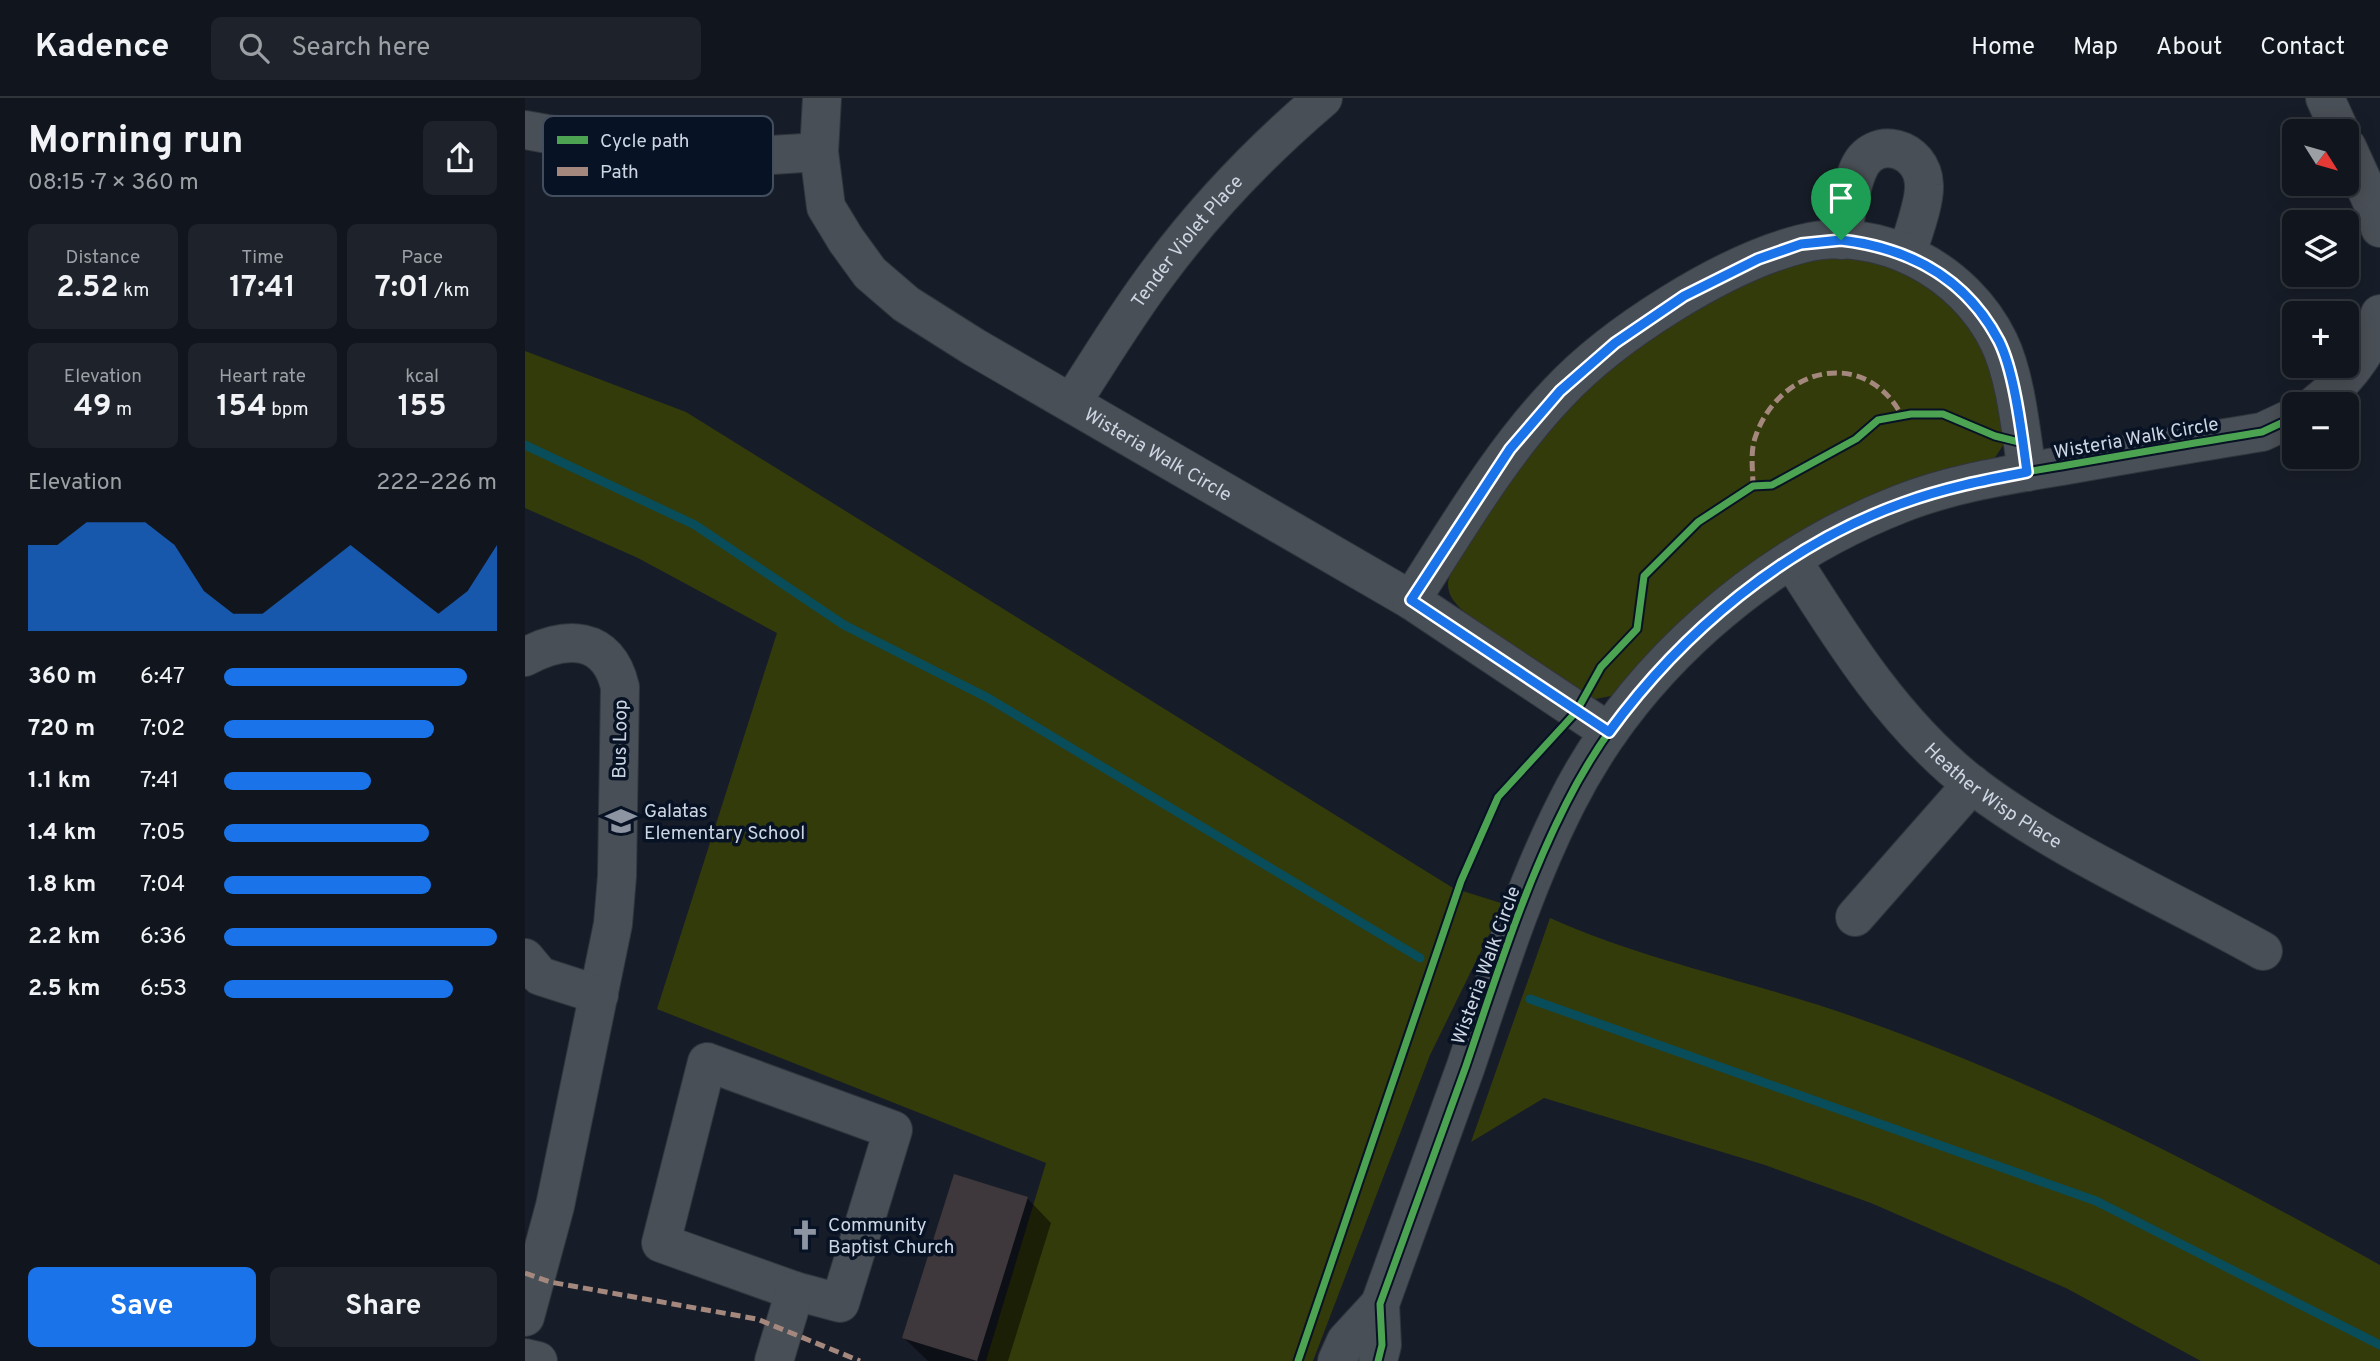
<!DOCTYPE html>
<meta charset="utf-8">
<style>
:root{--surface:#11161e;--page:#1e232b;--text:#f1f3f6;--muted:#9c9fa4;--line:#30353c;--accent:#1a73e8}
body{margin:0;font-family:Overpass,sans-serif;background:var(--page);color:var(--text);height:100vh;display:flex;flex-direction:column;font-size:26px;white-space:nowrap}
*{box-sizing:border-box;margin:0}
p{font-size:23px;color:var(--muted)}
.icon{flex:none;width:38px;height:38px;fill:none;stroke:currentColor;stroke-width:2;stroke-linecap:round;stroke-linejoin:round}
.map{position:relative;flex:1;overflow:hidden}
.drawer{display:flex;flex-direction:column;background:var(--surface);width:525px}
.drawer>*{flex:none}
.needle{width:46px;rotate:127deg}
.buttons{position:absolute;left:1757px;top:21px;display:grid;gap:14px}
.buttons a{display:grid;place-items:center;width:77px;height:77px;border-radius:10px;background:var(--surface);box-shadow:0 4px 18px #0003,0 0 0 2px var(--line);font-size:35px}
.pin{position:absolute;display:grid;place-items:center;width:60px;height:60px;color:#fff;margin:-72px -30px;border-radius:50% 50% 50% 0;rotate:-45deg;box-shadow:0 0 7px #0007}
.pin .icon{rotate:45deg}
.round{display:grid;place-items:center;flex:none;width:74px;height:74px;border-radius:10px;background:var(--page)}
.overview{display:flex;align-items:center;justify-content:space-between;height:119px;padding:0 28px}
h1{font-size:38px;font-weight:700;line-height:52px}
.metrics{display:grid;grid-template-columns:repeat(3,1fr);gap:10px;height:119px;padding:7px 28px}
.metrics div{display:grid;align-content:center;border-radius:10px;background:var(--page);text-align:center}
.metrics b{font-size:30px;font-weight:700}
.metrics small{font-size:19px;font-weight:400}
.metrics p{font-size:19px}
.chart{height:196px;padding:14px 28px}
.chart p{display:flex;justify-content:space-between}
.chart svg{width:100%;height:126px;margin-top:7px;fill:var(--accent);opacity:.7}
.cta{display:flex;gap:14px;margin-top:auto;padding:14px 28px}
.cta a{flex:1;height:80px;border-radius:10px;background:var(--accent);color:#fff;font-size:28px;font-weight:700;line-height:80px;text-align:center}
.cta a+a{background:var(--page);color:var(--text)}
ul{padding:0 28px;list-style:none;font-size:23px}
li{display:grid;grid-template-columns:112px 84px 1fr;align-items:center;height:52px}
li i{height:18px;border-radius:9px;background:var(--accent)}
header{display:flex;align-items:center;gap:42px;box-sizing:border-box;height:98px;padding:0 35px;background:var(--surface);border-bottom:2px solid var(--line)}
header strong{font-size:33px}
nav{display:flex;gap:38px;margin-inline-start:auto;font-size:24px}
.search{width:490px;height:63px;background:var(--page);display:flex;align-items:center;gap:18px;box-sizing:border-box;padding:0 24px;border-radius:10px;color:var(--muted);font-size:26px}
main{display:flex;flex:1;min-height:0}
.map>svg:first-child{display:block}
</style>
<header>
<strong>Kadence</strong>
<div class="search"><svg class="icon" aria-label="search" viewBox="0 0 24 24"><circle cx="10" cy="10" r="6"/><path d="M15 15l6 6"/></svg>Search here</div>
<nav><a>Home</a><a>Map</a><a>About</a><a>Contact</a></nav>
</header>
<main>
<section class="drawer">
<div class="overview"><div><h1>Morning run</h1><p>08:15 · 7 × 360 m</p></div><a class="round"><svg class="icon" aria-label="share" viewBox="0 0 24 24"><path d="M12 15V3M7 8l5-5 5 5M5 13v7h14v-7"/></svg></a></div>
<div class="metrics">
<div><p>Distance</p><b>2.52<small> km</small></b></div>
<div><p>Time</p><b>17:41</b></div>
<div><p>Pace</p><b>7:01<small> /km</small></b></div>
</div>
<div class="metrics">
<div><p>Elevation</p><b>49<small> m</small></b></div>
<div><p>Heart rate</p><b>154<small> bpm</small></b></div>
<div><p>kcal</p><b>155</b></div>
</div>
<div class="chart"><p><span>Elevation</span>222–226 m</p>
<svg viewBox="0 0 160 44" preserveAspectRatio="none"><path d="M0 44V14L10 14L20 6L30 6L40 6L50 14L60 30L70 38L80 38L90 30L100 22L110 14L120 22L130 30L140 38L150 30L160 14V44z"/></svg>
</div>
<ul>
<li><b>360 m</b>6:47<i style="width:89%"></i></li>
<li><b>720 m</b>7:02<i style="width:77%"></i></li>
<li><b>1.1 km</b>7:41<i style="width:54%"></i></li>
<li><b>1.4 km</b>7:05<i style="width:75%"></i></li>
<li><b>1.8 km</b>7:04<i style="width:76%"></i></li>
<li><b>2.2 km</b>6:36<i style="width:100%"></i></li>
<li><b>2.5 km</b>6:53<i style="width:84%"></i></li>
</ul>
<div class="cta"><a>Save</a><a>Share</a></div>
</section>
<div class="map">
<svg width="1855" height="1263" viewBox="0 0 1855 1263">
<rect width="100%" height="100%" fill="#171d28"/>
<g fill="#343b0a">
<path d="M1305,158L1349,162L1408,187L1454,236L1472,277L1479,346L1469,361L1397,383L1086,598L1070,601L1053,593L938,513C930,505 923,498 923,486C924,469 942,449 950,435C1004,349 1070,271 1158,218C1204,189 1253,171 1305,158Z"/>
<path d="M0,253L161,314L928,790L979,806L905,957L788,1263H461L521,1065L132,911L252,535L113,460L0,410Z"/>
<path d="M1025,820C1123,864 1231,884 1332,920C1514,984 1687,1073 1855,1167V1263H1676L1541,1190L1346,1105L1240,1067L1019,1000L946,1044Z"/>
</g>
<path fill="#0007" d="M502,1100L526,1125L483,1263H403L379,1240Z"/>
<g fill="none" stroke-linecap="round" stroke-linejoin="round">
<g stroke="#084d59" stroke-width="9">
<path d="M0,347L170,427L319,527L463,600L895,860"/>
<path d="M1005,901L1571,1103L1855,1247"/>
</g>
</g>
<path fill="#3e373b" d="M429,1076L503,1099L452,1263L377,1240Z"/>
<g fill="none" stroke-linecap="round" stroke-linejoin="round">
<g stroke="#31363e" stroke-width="40">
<g id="minor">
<path id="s1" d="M297,0L294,54L301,109L321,142L345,175L381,206L449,249L886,502L1084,634"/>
<path d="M1800,0L1815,33"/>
<path d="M0,32L128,55L216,59L294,54"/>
<path d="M1822,49L1852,115L1855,130"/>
<path d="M1316,142C1321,119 1324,93 1333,72C1348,35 1398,49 1399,87C1400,105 1387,138 1382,156"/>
<path id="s2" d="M547,304C575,261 602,216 633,175C681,110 737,52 798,0"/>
<path d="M1791,306C1822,282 1845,253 1855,216"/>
<path id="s3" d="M1267,462C1318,543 1372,629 1449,688C1538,755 1642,799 1738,853"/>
<path d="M886,502C932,431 975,356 1033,295C1088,236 1198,166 1276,146C1354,126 1440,173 1474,244C1491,279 1496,335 1502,374"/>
<path d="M0,559C41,537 83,537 95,589L92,778L88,826L30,1108L0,1219"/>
<path d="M1330,819L1447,686"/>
<path d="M0,860L15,878L74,897"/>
<path d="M182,964L368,1032L315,1205L270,1193L136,1145Z"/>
<path d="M0,1260L13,1263"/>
<path d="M249,1263L270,1193"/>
<path d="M812,1263L821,1243L855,1206"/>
<path d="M853,1263L857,1247L855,1206C884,1126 913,1047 941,968C971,879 999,789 1041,706C1109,570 1235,461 1375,406C1430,384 1490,376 1548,366C1611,355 1674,344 1737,334L1769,319"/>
</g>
</g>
<use href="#minor" stroke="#494f56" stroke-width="38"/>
<g stroke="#a5887d" stroke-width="5" stroke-dasharray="10 5" stroke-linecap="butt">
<path d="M1228,388C1228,373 1225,355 1230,340C1253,269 1340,248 1377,318"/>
<path d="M0,1175L25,1184L232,1221L335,1263"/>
</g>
<g stroke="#071225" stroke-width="11">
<g id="cycleway">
<path d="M773,1263L936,783L973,699L1051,614L1076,569L1112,531L1119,478L1173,424L1228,388L1247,387L1331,341L1353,322L1386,316H1418L1470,338L1498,345"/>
<path d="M853,1263L857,1247L855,1206C884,1126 913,1047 941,968C971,879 999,789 1041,706C1109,570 1235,461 1375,406C1430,384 1490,376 1548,366C1611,355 1674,344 1737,334L1769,319"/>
</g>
</g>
<use href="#cycleway" stroke="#4ca352" stroke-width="7"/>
</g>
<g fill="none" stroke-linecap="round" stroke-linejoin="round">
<g stroke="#fff" stroke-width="14">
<path id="route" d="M1316,142C1384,150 1441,180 1474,243C1490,275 1497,338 1502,374C1460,382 1419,390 1378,405C1260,447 1157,534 1084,634L886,502L985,351L1035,293L1090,245L1159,198L1233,161L1276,146Z"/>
</g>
<use href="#route" stroke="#1a73e8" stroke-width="9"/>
</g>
<defs>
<g id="school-bare" transform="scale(2.415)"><path d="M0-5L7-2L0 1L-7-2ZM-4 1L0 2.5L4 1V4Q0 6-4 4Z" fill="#8d95a2" stroke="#071225" stroke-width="2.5" paint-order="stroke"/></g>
<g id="church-bare" transform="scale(2.415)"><path d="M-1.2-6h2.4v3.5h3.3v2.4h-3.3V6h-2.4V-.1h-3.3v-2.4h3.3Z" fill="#8d95a2" stroke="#071225" stroke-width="2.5" paint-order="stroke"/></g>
</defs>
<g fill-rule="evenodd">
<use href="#school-bare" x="96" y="723"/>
<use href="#church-bare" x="280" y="1137"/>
</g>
<g text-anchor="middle" stroke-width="7" stroke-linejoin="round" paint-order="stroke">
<g font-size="19" fill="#cdd6e3" stroke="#071225">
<text dy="7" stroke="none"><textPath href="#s2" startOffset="198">Tender Violet Place</textPath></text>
<text transform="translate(1611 339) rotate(-10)" y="7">Wisteria Walk Circle</text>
<text dy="7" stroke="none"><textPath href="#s1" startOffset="530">Wisteria Walk Circle</textPath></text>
<text transform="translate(94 641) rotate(-89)" y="7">Bus Loop</text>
<text dy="7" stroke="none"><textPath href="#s3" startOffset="313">Heather Wisp Place</textPath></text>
<text transform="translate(960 867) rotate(-70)" y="7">Wisteria Walk Circle</text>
</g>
<g font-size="19" fill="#cdd6e3" stroke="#071225" text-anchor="start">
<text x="119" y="719">Galatas<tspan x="119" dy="22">Elementary School</tspan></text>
<text x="303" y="1133">Community<tspan x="303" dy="22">Baptist Church</tspan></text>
</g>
</g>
<rect x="18" y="18" width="230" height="80" rx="10" fill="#071225" stroke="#424d5e" stroke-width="2"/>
<rect x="32" y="38" width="31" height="8" fill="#4ca352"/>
<rect x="32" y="69" width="31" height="9" fill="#a5887d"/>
<g font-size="19" fill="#cdd6e3">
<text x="75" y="49">Cycle path</text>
<text x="75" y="80">Path</text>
</g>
</svg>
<div class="buttons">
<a><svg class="needle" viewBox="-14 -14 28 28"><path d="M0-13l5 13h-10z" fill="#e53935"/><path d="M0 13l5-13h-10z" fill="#9c9fa4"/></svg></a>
<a><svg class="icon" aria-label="layers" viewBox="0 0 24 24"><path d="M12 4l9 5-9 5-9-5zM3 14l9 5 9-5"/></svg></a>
<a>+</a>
<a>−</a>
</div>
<div class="pin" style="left:1316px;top:142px;background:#1e9e55"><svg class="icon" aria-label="arrive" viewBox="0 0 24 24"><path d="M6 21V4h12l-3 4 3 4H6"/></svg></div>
</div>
</main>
